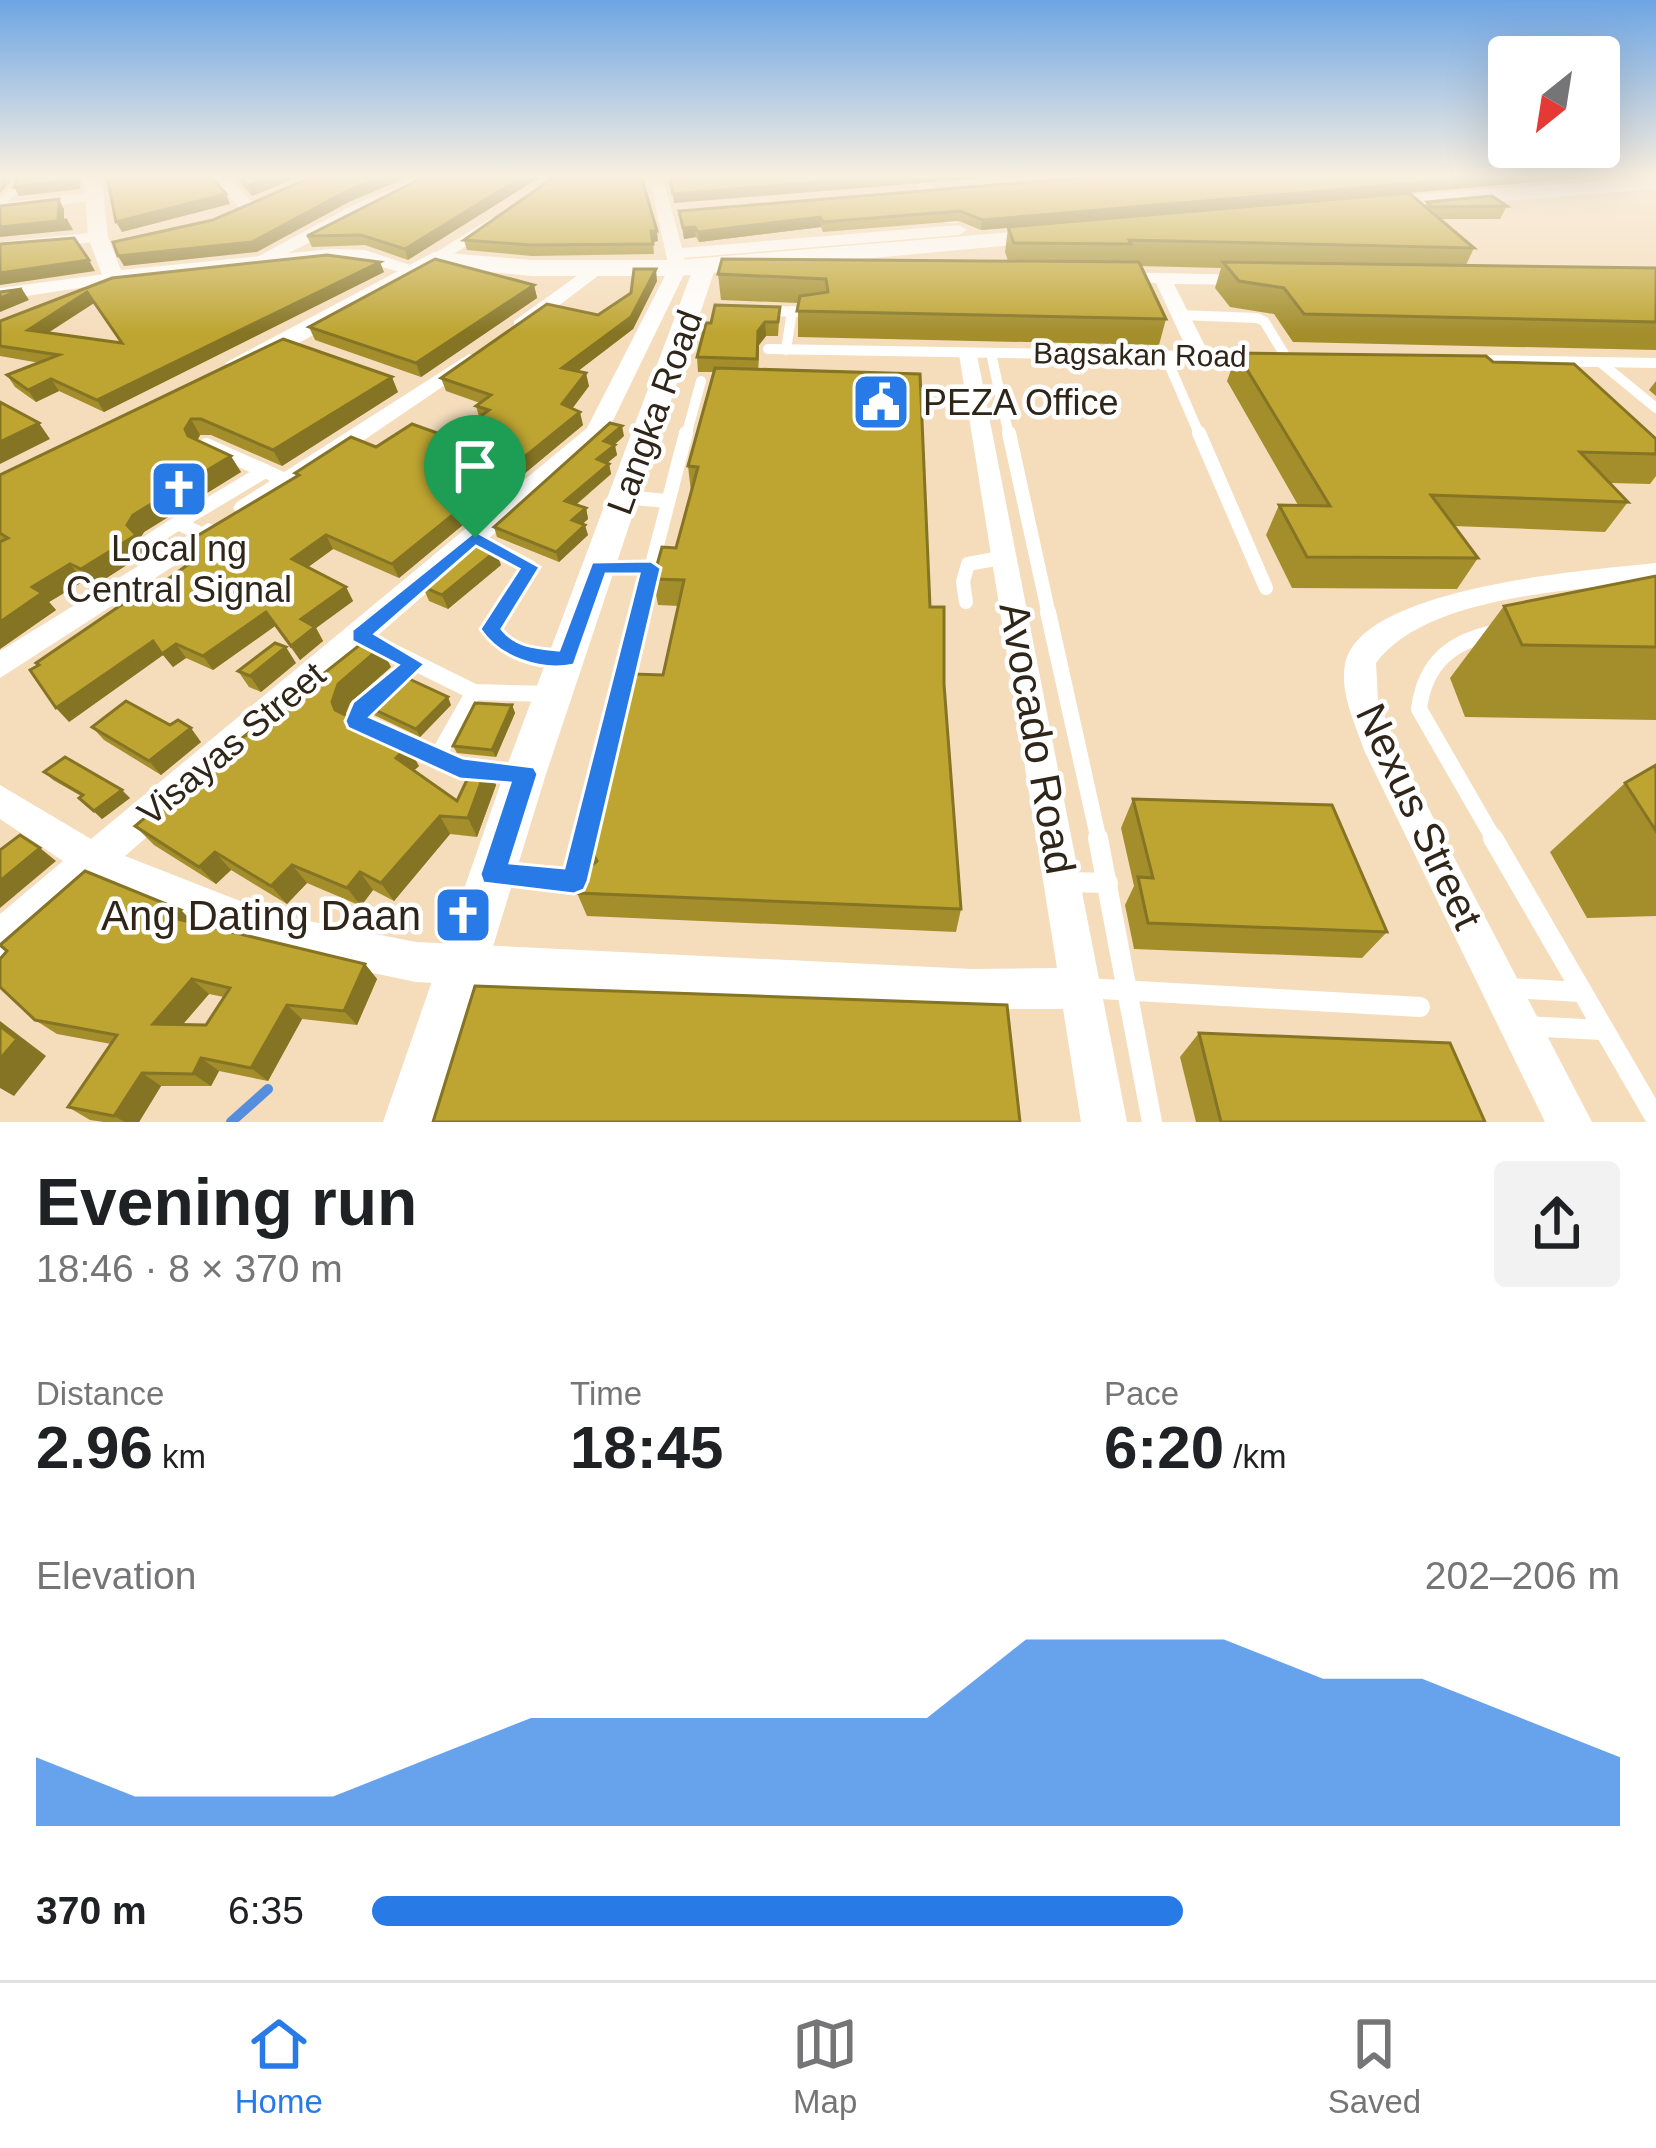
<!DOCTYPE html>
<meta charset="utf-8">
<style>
:root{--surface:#fff;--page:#f2f2f2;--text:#202124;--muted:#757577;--line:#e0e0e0;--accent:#287be6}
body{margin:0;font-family:Arial,sans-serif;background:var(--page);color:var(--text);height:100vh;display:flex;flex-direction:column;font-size:45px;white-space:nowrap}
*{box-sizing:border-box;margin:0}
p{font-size:39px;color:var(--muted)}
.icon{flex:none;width:66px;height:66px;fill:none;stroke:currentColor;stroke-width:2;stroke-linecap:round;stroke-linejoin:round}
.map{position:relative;height:1122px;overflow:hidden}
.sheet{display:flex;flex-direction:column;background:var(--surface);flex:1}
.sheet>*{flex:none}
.needle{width:78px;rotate:210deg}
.controls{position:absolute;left:1488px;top:36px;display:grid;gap:24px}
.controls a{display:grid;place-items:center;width:132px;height:132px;border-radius:12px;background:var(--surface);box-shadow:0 12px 48px #0002;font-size:60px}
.pin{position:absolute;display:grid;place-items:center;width:102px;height:102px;color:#fff;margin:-123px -51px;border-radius:50% 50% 50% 0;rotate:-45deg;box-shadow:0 0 12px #0007}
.pin .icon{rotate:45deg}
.round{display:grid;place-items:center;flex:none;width:126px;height:126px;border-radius:12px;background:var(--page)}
.head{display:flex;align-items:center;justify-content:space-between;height:204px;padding:0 36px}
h1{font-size:66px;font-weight:600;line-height:90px}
.figures{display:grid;grid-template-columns:repeat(3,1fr);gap:18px;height:204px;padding:12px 36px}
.figures div{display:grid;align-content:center}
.figures b{font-size:60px;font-weight:600}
.figures small{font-size:33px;font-weight:400}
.figures p{font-size:33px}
.chart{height:336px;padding:24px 36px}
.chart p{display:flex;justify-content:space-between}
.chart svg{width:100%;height:216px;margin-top:12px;fill:var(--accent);opacity:.7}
ul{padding:0 36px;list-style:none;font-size:39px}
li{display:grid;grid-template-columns:192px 144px 1fr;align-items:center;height:90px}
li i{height:30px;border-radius:15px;background:var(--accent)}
.tabs{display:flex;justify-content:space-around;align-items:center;height:168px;border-top:3px solid var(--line);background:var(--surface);font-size:33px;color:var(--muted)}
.tabs a{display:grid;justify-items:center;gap:6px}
.tabs .active{color:var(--accent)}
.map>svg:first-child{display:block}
</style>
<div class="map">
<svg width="1656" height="1122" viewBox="0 0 1656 1122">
<rect width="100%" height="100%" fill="#f5ddbc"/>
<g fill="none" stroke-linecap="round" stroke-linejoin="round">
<path stroke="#558edd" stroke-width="10" d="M231,1122L268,1089"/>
<path stroke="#fff" stroke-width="8" d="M0,204L16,188"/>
<g stroke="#fff" stroke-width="10">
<path d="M765,311L815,312"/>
<path d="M1180,315L1257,318L1264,321L1286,357"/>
<path d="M768,349L1248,357"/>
<path d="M786,350L792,311"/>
<path d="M991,353L1009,436"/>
<path d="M1165,355L1200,436"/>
<path d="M1475,360L1656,363"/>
<path d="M1600,362L1656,408"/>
<path d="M686,436L701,381"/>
</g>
<g stroke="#fff" stroke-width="14">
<path d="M1009,433L1049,615"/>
<path d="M1199,433L1266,588"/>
<path d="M206,445L265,471"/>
<path d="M623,497L667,501"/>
<path d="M178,523L265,471L287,481"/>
<path d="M475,538L530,567L500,615"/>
<path d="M150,541L178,523L203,535"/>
<path d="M602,567H651"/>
<path d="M966,602L963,582L968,564L1006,557"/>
<path d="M639,615L686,433"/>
</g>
<g stroke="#fff" stroke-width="16">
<path d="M501,612L491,629C508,653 533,656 561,659"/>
<path d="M1048,612L1099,841"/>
<path d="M359,635L474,692L549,694"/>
<path d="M414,664L361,709L356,721L460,769L520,774"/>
<path d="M436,759L474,692"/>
<path d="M584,841L640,612"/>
<path d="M1495,841L1419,709C1425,662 1452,641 1497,632"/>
</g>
<g stroke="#fff" stroke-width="20">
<path d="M1098,838L1152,1122"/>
<path d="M1493,838L1656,1119"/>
<path d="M498,874L578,882"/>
<path d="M574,881L585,838"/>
<path d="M1065,882L1108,883"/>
<path d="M1084,988L1420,1007"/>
<path d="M1509,988L1581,992"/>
<path d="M1524,1026L1603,1030"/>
</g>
<g fill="#fff" fill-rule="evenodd">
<path d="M223,176H237L233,183L255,205V211H243L220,187Z"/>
<path d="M421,176H441L265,265L250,261L351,206Z"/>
<path d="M644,176H658L665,186L682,248L959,225L967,230L959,235L684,258L687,268L605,437L125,856L273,914L416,942L972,969L1057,968L959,354L962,350H976L1127,1122H1081L1063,1009H972L416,982L273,952L98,880L14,953L0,958V914L63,861L0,819V785L91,839L587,428L669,268L651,186Z"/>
<path d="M909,176H924L957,217V223H945Z"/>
<path d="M94,192L102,197L99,200L0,213V203Z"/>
<path d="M491,218L499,223L497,226L440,263L425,259Z"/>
<path d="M98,232L106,237L104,241L0,252V242Z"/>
<path d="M592,265L607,269L528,329H514V321Z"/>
<path d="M1114,272L1250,275L1259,280L1250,285L1174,284L1210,356L1200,362L1190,356L1156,283L1108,281L1105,277Z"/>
<path d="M113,273L119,274V282L0,300V288Z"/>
<path d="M469,354L476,356V364L255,514H237L233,508L237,502Z"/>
<path d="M208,523L217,526L221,532L217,538L0,678V651Z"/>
<path d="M1656,563V581C1577,590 1426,595 1376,663L1378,700L1397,748L1592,1122H1545L1364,750C1355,723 1338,690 1346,660C1368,586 1590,570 1656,563Z"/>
</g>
<g fill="#fff" fill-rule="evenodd">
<path d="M84,176H102L108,237L121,270L331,249L365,250L425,270L414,276L364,262L331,261L105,283L88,237Z"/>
<path d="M1636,176H1656V186Z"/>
<path d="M705,260L716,266L546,774L439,1122H383L504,774L694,266Z"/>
</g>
<g fill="#fff" fill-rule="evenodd">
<path d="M1656,177V189L1368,212L1357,205L1368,198Z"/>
<path d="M1059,228L1071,235L1067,240L678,276H532L438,267L251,369L240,372L225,363L434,252L532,260H678Z"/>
</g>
</g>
<g fill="#a38e2b" fill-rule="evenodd">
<path d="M236,176H300L252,196L239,182Z"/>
<path d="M426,176L408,260L365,245L312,247L307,236Z"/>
<path d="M1104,176H1602L1410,193L1425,206L1427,202L1507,206L1500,219H1441L1474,248L1466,265L1656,268V350L1293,342L1274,314L1230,307L1215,288L1221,268L1140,266L1166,319L1159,345L798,337V303L721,300L718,274L1008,261L1005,252L1008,228L981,230L959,221L823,232L821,227L699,242L696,237L684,239L679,211Z"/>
<path d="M464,240L658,241L653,242L654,254L532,256L467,250Z"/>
<path d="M384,272L104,412L59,391L36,402L15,387L7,375L40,363L0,356V321L112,278ZM94,303L121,343L48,333Z"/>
<path d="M657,281L633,329L578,371L589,386L572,409L583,425L399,578L333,549L308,567L346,587L353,601L316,628L323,641L300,660L275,626L213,670L186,658L173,667L163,655L69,722L134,604L190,563L177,548L296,476L295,473L376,447L451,438L479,417L476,406L480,403L446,391L441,378L598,315Z"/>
<path d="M534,285L537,298L421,377L315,340L309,327Z"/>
<path d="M780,307L778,336H766L759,345L758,369L930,607L944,684L961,909L956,932L587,916L577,893L595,863L589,846L663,675L679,606L658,605L653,579L676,548L691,492L688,466L714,372H698L697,357Z"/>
<path d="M283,339L398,392L282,466L211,435H200L197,441L241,472L144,532L139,540L147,552L94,586L84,581L49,602L56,610L0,649V475Z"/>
<path d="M1237,353L1493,362L1656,439V476L1650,484L1610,483L1628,502L1605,532L1454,526L1478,558L1457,589L1292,588L1266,535L1279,505H1298L1227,381Z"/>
<path d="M1656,381V396L1649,390Z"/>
<path d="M624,436L614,445L617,455L607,463L609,464L611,474L576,505L586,508L588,519L582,524L588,535L559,562L497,537L494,527Z"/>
<path d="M501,565L448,609L429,601L423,587Z"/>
<path d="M1656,576V720L1465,717L1450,678L1504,606Z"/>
<path d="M296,663L261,692L249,687L238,671Z"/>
<path d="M391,667L350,703L345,715L419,766L414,770L457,801L487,766L496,785L477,837L450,834L394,901L373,890L361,906L307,883L287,904L231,870L216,884L154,845L135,826L167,811Z"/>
<path d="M451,705L420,737L374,715L369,707Z"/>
<path d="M512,705L515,713L496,757L457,753L453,746Z"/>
<path d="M170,725L201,742L161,775L104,740L92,727Z"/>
<path d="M1656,765V916L1587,918L1550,852L1625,783Z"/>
<path d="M44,772L130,798L102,819L79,798L81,796L53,780Z"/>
<path d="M1133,799L1387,932L1362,958L1134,949L1125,905L1134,886L1121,828Z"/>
<path d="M195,924L365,964L377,979L357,1025L302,1019L268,1081L219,1071L211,1086H161L139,1122H104L90,1120L68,1107L111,1044L57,1034L35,1020ZM209,994L224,997L206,1025L183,1024Z"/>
<path d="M1199,1033L1485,1122H1196L1180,1057Z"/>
</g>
<g fill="#857423">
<path d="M1,176H6L10,182L0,193Z"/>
<path d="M75,176H81L80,189L19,196L14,187Z"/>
<path d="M273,176H300L252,196L248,186Z"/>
<path d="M385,176H410L349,202L257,252L124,266L118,256L345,192Z"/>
<path d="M524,176H542L408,260L405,249Z"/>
<path d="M893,176H1010L674,203L673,194Z"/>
<path d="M1497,176H1602L981,230L982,220Z"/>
<path d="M226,194L230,204L122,232L116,222Z"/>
<path d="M59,199L64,209V220L67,219L73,230L0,237V227Z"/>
<path d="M820,217L821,227L699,242L698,232Z"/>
<path d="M695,227L696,237L684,239L683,228Z"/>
<path d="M651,231H657L658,241L653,242Z"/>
<path d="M89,260L95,271L0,285V273Z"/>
<path d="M380,262L384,272L104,412L97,400Z"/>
<path d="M656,269L657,281L633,329L565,381L562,368Z"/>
<path d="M534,285L537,298L421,377L416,363Z"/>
<path d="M22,289L29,300L0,312V298Z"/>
<path d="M87,292L94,303L35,341L28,330Z"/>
<path d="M765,322L766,336L759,345L758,374V331Z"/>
<path d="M586,373L589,386L565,418L562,404Z"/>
<path d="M392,377L398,392L282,466L273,450Z"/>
<path d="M51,379L59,391L36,402L28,390Z"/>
<path d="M580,412L583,425L399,578L392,564Z"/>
<path d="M191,419L200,435L195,445L185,429Z"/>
<path d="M39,423L50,439L0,464V442Z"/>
<path d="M622,426L624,436L606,452L604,441Z"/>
<path d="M615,445L617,455L600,469L597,459Z"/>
<path d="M231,456L241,472L144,532L139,540L147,552L94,586L81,569L127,525L133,515Z"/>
<path d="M609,464L611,474L568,511L565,501Z"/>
<path d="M586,508L588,519L575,531L572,520Z"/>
<path d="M585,525L588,535L559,562L556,552Z"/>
<path d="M326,535L333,549L300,573L292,559Z"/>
<path d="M496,551L501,565L448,609L442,595Z"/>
<path d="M70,564L84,581L49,602L56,610L0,649V622L32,587Z"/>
<path d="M346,587L353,601L316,628L323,641L300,660L291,646L301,619Z"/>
<path d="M266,612L275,626L213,670L203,656Z"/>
<path d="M153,641L176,644L186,658L173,667L163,655L69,722L56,708Z"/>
<path d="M286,647L296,663L261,692L250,676Z"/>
<path d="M381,647L391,667L350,703L343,721L332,702L338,684Z"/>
<path d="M448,697L451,705L420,737L416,729Z"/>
<path d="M512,705L515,713L496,757L492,750Z"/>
<path d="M191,728L201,742L161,775L149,761Z"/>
<path d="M408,746L419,766L407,777L396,758Z"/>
<path d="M487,766L496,785L477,837L468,818Z"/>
<path d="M122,790L130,798L102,819L94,811Z"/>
<path d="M440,816L450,834L394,901L381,883Z"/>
<path d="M40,848L56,861L0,908V881Z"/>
<path d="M215,852L231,870L216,884L199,867Z"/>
<path d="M292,865L307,883L287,904L271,886Z"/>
<path d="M360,872L373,890L361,906L347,888Z"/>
<path d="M181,910L197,926L173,918Z"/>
<path d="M365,964L377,979L357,1025L344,1011Z"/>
<path d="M192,979L209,994L172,1037L153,1024Z"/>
<path d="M287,1005L302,1019L268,1081L251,1068Z"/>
<path d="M0,1021L46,1056L14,1096L0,1088Z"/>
<path d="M201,1058L219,1071L211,1086L193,1074Z"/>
<path d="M142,1073L161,1086L139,1122H125L114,1116Z"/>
</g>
<g fill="#bea532" stroke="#857423" stroke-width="3" fill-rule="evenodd">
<path d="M17,176H75V180L14,187L18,178Z"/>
<path d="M107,176H210L226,194L116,222Z"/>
<path d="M238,176H273L248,186Z"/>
<path d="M314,176H385L345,192L252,242L118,256L113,242L213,220Z"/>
<path d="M426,176H524L405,249L361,235L307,236Z"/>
<path d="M556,176H641L657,231H651L653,244L530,245L464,240Z"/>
<path d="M682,176H893L673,194L670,181Z"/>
<path d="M1104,176H1497L982,220L960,211L823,222L820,217L698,232L695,227L683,228L679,211Z"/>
<path d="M1409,193L1474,248L1129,240L1131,244L1014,243L1008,227Z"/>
<path d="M1492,196L1507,206L1432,207L1427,202Z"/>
<path d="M59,199L58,220H67L0,227V206Z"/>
<path d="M74,238L89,260L0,273V244Z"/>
<path d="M327,255L380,262L97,400L51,379L28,390L7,375L59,355L0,346V321L112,278ZM87,292L122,343L28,330Z"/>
<path d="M435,259L534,285L416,363L309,327Z"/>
<path d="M722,259L1139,262L1166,319L797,311L800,296L828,292L826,279L718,274Z"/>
<path d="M1223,262L1656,268V322L1304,314L1284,288L1239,281Z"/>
<path d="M634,269H656L631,317L562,368L586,373L562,404L580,412L392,564L326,535L292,559L346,587L301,619L315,627L291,646L266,612L203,656L176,644L162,654L153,641L56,708L30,670L39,665L36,663L127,601L134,604L197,558L177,548L299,475L295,473L351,437L376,447L412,424L451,438L489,410L476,406L491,395L441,378L547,304L598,315L631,293Z"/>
<path d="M22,289L0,298V292Z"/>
<path d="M715,305L780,307L778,322H765L758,331L757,359L697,357L706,323H711Z"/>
<path d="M283,339L392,377L273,450L201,419H191L185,429L188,436L231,456L133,515L127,525L136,535L81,569L70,564L32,587L42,593L0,622V542L8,538L0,533V475Z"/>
<path d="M1237,353L1486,356L1493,362L1574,364L1656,439V454L1580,452L1628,502L1431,495L1478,558L1307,557L1279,505L1330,506Z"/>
<path d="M715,368L920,374L930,607H944V684L961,909L577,893L582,873L597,861L589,846L633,674L663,675L684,580L653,579L662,547L676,548L698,467L688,466Z"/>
<path d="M0,402L39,423L0,442Z"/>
<path d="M610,423L622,426L604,441L615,445L597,459L609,464L565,501L586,508L572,520L585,525L556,552L494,527Z"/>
<path d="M474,539L496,551L442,595L423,587Z"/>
<path d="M1656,576V647L1522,645L1504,606Z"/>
<path d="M366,640L381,647L338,684L332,702L335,710L408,746L396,758L457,801L474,765L487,766L468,818L440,816L381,883L360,872L347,888L292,865L271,886L215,852L199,867L135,826L159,806L167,811L184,784Z"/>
<path d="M275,643L286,647L250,676L238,671Z"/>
<path d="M405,677L448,697L416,729L369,707Z"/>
<path d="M126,701L170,725L178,720L191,728L149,761L92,727Z"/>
<path d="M475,703L512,705L492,750L453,746Z"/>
<path d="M65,757L122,790L94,811L79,798L83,795L44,772Z"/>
<path d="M1656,765V831L1625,783Z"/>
<path d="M1133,799L1332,805L1387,932L1148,923L1138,877L1153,878Z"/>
<path d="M20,835L40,848L0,881V850Z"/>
<path d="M85,871L181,910L173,918L365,964L344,1011L287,1005L251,1068L201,1058L193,1074L142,1073L114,1116L68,1107L117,1035L35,1020L0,987V959L7,951L0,945ZM192,979L230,988L206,1025L153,1024Z"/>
<path d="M475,986L1007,1005L1020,1122H433Z"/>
<path d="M0,1026L17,1039L0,1059Z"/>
<path d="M1199,1033L1450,1043L1485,1122H1221Z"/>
</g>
<linearGradient id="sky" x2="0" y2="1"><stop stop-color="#6da5e4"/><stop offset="0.53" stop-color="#faf0e1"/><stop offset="1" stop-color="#faf0e1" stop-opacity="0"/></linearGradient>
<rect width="1656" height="333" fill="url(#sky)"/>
<path fill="#287be6" stroke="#fff" stroke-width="3" fill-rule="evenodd" d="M475,531L540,567L502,629C516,647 537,648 559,650L592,562L651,561L661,568L588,881L584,890L574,894L483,883L480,874L510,783L460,779L348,728L345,721L353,702L398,665L352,641V630ZM476,546L519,569L480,629C499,658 540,672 574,665L606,574H639L564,868L510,863L538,774L534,767L463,758L370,717L425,664L375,634Z"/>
<defs>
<g id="civic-square" transform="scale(3)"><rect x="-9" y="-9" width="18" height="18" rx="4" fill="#287be6" stroke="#fff"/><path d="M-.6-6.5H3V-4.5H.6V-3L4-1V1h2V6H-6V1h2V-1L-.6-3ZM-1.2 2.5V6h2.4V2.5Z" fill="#fff"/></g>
<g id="church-square" transform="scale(3)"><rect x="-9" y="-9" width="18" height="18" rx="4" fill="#287be6" stroke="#fff"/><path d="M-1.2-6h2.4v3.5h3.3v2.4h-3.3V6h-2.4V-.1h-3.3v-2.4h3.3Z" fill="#fff"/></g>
</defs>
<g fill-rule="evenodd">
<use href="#civic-square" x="881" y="402"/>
<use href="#church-square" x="179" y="489"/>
<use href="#church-square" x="463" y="915"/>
</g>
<g text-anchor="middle" stroke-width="9" stroke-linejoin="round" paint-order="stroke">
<g font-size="30" fill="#2f2619" stroke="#fff">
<text transform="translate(1140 355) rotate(1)" y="10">Bagsakan Road</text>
</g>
<g font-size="36" fill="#2f2619" stroke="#fff" text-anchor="start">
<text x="923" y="415">PEZA Office</text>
<text x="179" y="561" text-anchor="middle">Local ng<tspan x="179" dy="41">Central Signal</tspan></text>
</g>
<g font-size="36" fill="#2f2619" stroke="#fff">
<text transform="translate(654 412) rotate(-70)" y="13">Langka Road</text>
<text transform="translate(231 743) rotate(-40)" y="13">Visayas Street</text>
</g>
<g font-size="42" fill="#2f2619" stroke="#fff">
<text transform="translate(1038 738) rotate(80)" y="15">Avocado Road</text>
<text transform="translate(1420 816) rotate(65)" y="15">Nexus Street</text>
</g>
<g font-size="42" fill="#2f2619" stroke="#fff" text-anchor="end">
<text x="421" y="930">Ang Dating Daan</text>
</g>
</g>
</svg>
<div class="controls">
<a><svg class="needle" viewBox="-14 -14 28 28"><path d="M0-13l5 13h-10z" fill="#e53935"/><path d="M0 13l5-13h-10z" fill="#757577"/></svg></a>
</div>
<div class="pin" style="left:475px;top:538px;background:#1e9e55"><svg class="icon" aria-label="arrive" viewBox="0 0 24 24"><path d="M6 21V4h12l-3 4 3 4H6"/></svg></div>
</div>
<section class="sheet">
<div class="head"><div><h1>Evening run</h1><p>18:46 · 8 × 370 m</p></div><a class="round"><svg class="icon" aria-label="share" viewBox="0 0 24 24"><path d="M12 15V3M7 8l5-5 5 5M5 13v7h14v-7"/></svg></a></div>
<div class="figures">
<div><p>Distance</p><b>2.96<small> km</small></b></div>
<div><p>Time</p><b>18:45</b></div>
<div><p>Pace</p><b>6:20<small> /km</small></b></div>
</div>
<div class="chart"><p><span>Elevation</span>202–206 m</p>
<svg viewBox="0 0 160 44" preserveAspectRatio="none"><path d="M0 44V30L10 38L20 38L30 38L40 30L50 22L60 22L70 22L80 22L90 22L100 6L110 6L120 6L130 14L140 14L150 22L160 30V44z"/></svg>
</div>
<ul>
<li><b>370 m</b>6:35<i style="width:65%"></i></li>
</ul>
</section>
<nav class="tabs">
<a class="active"><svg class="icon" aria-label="home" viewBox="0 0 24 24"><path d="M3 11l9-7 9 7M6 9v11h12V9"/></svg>Home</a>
<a><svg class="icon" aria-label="map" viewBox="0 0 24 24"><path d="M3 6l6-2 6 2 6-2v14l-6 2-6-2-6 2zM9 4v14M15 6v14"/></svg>Map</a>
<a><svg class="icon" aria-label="saved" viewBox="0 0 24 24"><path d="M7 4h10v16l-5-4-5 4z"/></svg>Saved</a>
</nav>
